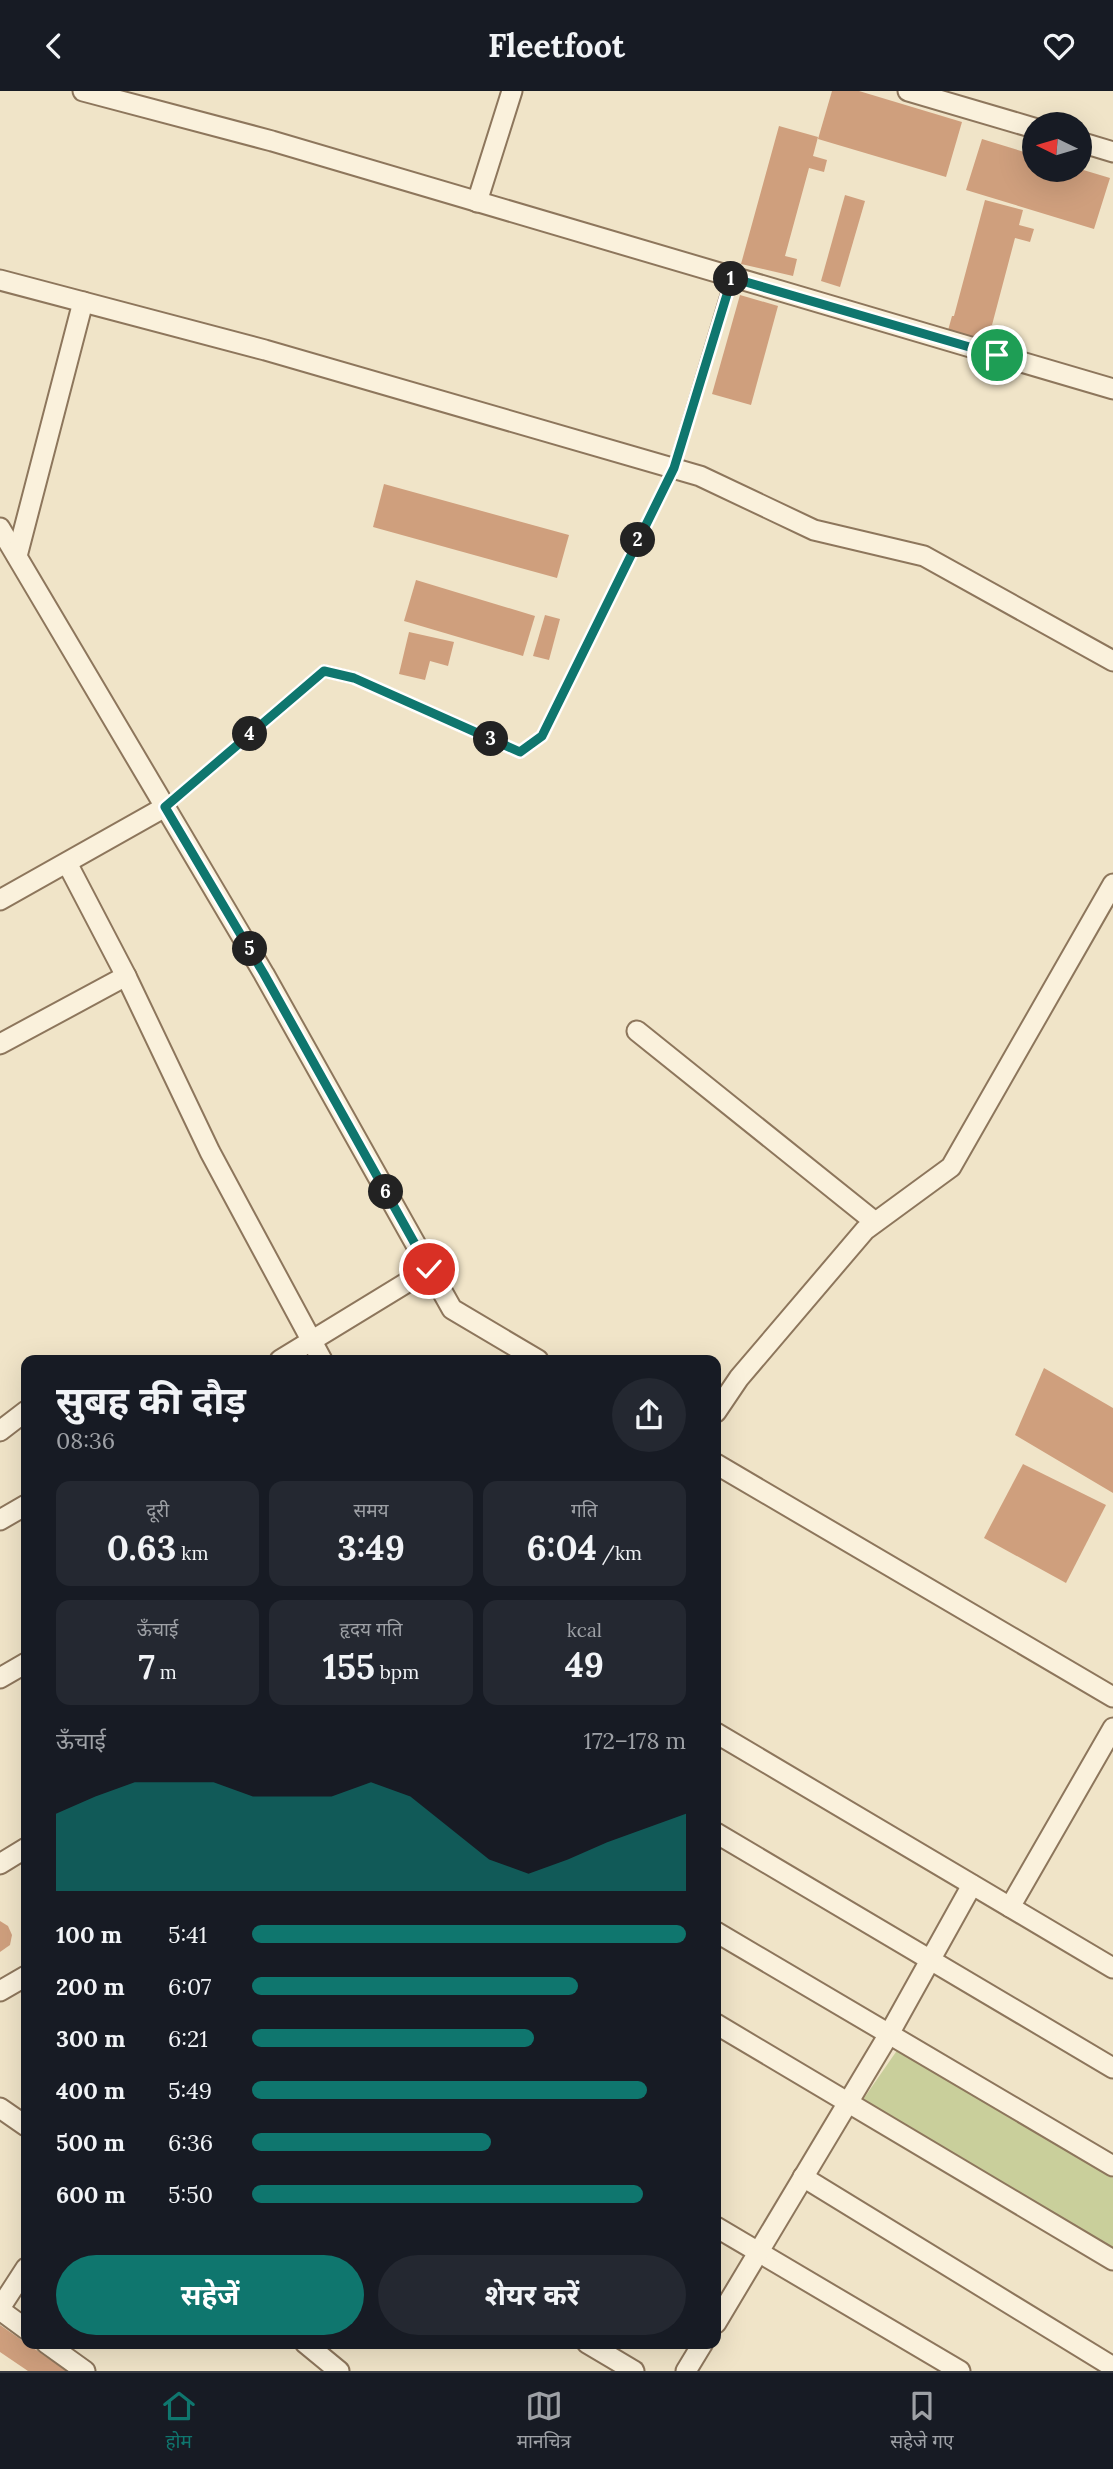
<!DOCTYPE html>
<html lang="hi">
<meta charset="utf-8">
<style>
:root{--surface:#171b24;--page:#242831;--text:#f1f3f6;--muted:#9ea1a6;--line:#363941;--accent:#0f766e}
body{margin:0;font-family:Lora,"Noto Sans Devanagari",serif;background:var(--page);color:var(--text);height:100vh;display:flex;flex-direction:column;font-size:26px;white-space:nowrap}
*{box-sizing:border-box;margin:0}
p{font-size:23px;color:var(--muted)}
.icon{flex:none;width:38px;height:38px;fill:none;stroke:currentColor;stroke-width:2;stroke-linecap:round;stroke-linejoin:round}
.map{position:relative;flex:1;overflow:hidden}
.sheet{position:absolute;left:21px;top:1264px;width:700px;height:994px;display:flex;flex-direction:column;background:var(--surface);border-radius:14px;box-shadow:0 7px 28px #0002}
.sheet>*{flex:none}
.needle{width:46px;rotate:275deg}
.controls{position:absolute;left:1022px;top:21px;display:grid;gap:14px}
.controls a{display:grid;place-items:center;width:70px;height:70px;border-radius:50%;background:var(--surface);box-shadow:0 7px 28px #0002;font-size:35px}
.pin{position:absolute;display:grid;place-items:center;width:60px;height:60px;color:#fff;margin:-30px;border:4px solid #fff;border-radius:50%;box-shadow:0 2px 7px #0007}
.km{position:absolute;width:35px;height:35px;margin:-18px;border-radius:50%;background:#222;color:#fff;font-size:19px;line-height:35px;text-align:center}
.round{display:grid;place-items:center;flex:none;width:74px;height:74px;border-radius:37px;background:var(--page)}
.headline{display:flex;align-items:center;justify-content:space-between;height:119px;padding:0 35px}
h1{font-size:38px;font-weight:700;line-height:52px}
.metrics{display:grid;grid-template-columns:repeat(3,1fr);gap:10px;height:119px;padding:7px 35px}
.metrics div{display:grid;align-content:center;border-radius:14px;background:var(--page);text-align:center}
.metrics b{font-size:35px;font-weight:700}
.metrics small{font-size:19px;font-weight:400}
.metrics p{font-size:19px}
.chart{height:196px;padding:14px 35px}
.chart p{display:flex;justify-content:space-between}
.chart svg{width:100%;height:126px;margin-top:7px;fill:var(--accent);opacity:.7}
.action{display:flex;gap:14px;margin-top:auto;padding:14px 35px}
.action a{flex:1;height:80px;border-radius:42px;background:var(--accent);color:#fff;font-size:28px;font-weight:700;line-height:80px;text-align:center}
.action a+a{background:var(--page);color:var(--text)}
ul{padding:0 35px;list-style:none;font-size:23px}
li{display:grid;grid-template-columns:112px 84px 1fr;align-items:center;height:52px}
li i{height:18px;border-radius:9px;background:var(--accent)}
header{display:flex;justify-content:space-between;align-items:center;height:91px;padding:0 35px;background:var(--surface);font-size:32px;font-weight:700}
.tabs{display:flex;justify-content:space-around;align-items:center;height:98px;border-top:2px solid var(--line);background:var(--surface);font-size:19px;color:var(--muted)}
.tabs a{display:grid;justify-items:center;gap:4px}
.tabs .selected{color:var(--accent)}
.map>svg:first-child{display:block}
</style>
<header><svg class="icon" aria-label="back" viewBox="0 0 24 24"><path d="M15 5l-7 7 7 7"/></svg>Fleetfoot<svg class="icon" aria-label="heart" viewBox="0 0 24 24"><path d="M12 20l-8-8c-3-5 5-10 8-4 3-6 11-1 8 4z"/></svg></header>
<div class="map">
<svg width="1113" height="2280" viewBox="0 0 1113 2280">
<rect width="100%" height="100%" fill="#f0e4c8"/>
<path fill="#c9cf9b" d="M898,1958L1113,2087V2156L862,2010Z"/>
<g fill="#cf9f7d">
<path d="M832,0H859L962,31L946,86L818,48Z"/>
<path d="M779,35L818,46L813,65L827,69L824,81L809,77L785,165L797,168L793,185L741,173Z"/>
<path d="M982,48L1034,64V79L1080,78L1110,87L1094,138L966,99Z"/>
<path d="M845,104L865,110L840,196L821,190Z"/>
<path d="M985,109L1023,119L1019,134L1034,138L1030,151L1015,147L992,234L1004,237L999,255L947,243L952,225H954Z"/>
<path d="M740,204L778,215L751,314L712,303Z"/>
<path d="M384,393L569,444L557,487L373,436Z"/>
<path d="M416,489L535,525L523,565L404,530Z"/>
<path d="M545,524L560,528L549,569L533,565Z"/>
<path d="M409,541L454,551L448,575L430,570L425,589L399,583Z"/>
<path d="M1044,1277L1113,1317V1402L1015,1344Z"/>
<path d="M1023,1373L1106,1414L1066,1492L984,1447Z"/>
<path d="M0,1830L8,1835L12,1844L10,1854L0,1861Z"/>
<path d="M0,2234L26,2252L67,2280H28L0,2261Z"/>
</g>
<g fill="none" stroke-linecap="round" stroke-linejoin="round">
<g stroke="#8d765c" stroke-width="13">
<path id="service" d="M165,716L324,580L354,587L520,661L542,645L674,377L731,187"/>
</g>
<g stroke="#8d765c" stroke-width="23">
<g id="minor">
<path d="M83,0L272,50L1113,298"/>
<path d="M908,0L1034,37"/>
<path d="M1080,51L1113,61"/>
<path d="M477,111L512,0"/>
<path d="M0,189L265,259L700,385L814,439L924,465L1113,570"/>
<path d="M0,437L264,883L452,1218L538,1269"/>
<path d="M17,465L83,211"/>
<path d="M0,809L165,716"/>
<path d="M126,885L210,1061L322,1269"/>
<path d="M637,940L875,1131"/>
<path d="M0,953L126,885L67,772"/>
<path d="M280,1269L429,1178"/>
<path d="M716,1321L739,1287L865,1139L951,1076L1113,793"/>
<path d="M0,1340L26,1320"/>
<path d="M716,1373L1113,1606"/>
<path d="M0,1429L26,1414"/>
<path d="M0,1587L26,1572"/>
<path d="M716,1642L1113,1877"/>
<path d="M716,1742L1113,1977"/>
<path d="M0,1773L26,1757"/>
<path d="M1010,1816L1113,1637"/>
<path d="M716,1841L1113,2075"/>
<path d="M0,1900L26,1885"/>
<path d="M716,1933L1113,2169"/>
<path d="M0,2017L26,2035"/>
<path d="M803,2086L1113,2276"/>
<path d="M716,2136L960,2280"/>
<path d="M0,2217L26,2177"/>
<path d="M0,2219L26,2238"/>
<path d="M716,2232L889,1943L972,1794"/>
<path d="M46,2252L85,2280"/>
<path d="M305,2252L339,2280"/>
<path d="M587,2252L634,2280"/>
<path d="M686,2280L703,2252"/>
</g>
</g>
<use href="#service" stroke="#faf1dc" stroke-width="10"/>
<use href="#minor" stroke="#faf1dc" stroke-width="19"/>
</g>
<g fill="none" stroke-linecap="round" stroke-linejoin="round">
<g stroke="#fff" stroke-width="14">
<path id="route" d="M429,1178L264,883L165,716L324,580L354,587L520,661L542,645L674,377L732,187L997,264"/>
</g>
<use href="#route" stroke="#0f766e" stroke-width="9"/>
</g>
</svg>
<div class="controls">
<a><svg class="needle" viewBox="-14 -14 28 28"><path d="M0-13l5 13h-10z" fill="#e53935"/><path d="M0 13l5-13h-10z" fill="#9ea1a6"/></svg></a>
</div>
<div class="pin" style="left:997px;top:264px;background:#1e9e55"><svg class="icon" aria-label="arrive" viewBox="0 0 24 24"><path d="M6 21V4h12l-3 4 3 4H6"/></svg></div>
<div class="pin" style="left:429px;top:1178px;background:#d93025"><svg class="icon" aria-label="check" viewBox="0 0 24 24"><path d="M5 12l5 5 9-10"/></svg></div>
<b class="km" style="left:731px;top:188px">1</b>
<b class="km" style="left:638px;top:449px">2</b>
<b class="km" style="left:491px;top:648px">3</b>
<b class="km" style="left:250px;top:643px">4</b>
<b class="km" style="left:250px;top:858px">5</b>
<b class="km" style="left:386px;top:1101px">6</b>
<section class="sheet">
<div class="headline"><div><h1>सुबह की दौड़</h1><p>08:36</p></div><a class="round"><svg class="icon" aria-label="share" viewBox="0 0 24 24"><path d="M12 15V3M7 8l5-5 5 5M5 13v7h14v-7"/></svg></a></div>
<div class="metrics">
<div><p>दूरी</p><b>0.63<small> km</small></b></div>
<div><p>समय</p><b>3:49</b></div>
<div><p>गति</p><b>6:04<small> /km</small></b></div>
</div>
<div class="metrics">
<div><p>ऊँचाई</p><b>7<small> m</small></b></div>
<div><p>हृदय गति</p><b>155<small> bpm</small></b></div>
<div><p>kcal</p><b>49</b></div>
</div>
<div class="chart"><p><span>ऊँचाई</span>172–178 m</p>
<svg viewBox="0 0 160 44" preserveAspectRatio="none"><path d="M0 44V17L10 11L20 6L30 6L40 6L50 11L60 11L70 11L80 6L90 11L100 22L110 33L120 38L130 33L140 27L150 22L160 17V44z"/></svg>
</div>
<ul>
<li><b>100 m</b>5:41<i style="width:100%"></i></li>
<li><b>200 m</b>6:07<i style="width:75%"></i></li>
<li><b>300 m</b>6:21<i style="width:65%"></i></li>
<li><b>400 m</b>5:49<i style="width:91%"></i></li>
<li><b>500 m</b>6:36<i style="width:55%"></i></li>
<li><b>600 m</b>5:50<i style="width:90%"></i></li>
</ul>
<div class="action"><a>सहेजें</a><a>शेयर करें</a></div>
</section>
</div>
<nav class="tabs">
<a class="selected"><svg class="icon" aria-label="home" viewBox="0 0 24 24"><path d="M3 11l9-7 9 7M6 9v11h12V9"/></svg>होम</a>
<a><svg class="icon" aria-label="map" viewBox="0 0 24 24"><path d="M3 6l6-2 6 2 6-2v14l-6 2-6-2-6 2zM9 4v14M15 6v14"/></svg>मानचित्र</a>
<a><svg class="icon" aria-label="saved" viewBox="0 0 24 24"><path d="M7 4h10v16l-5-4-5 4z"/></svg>सहेजे गए</a>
</nav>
